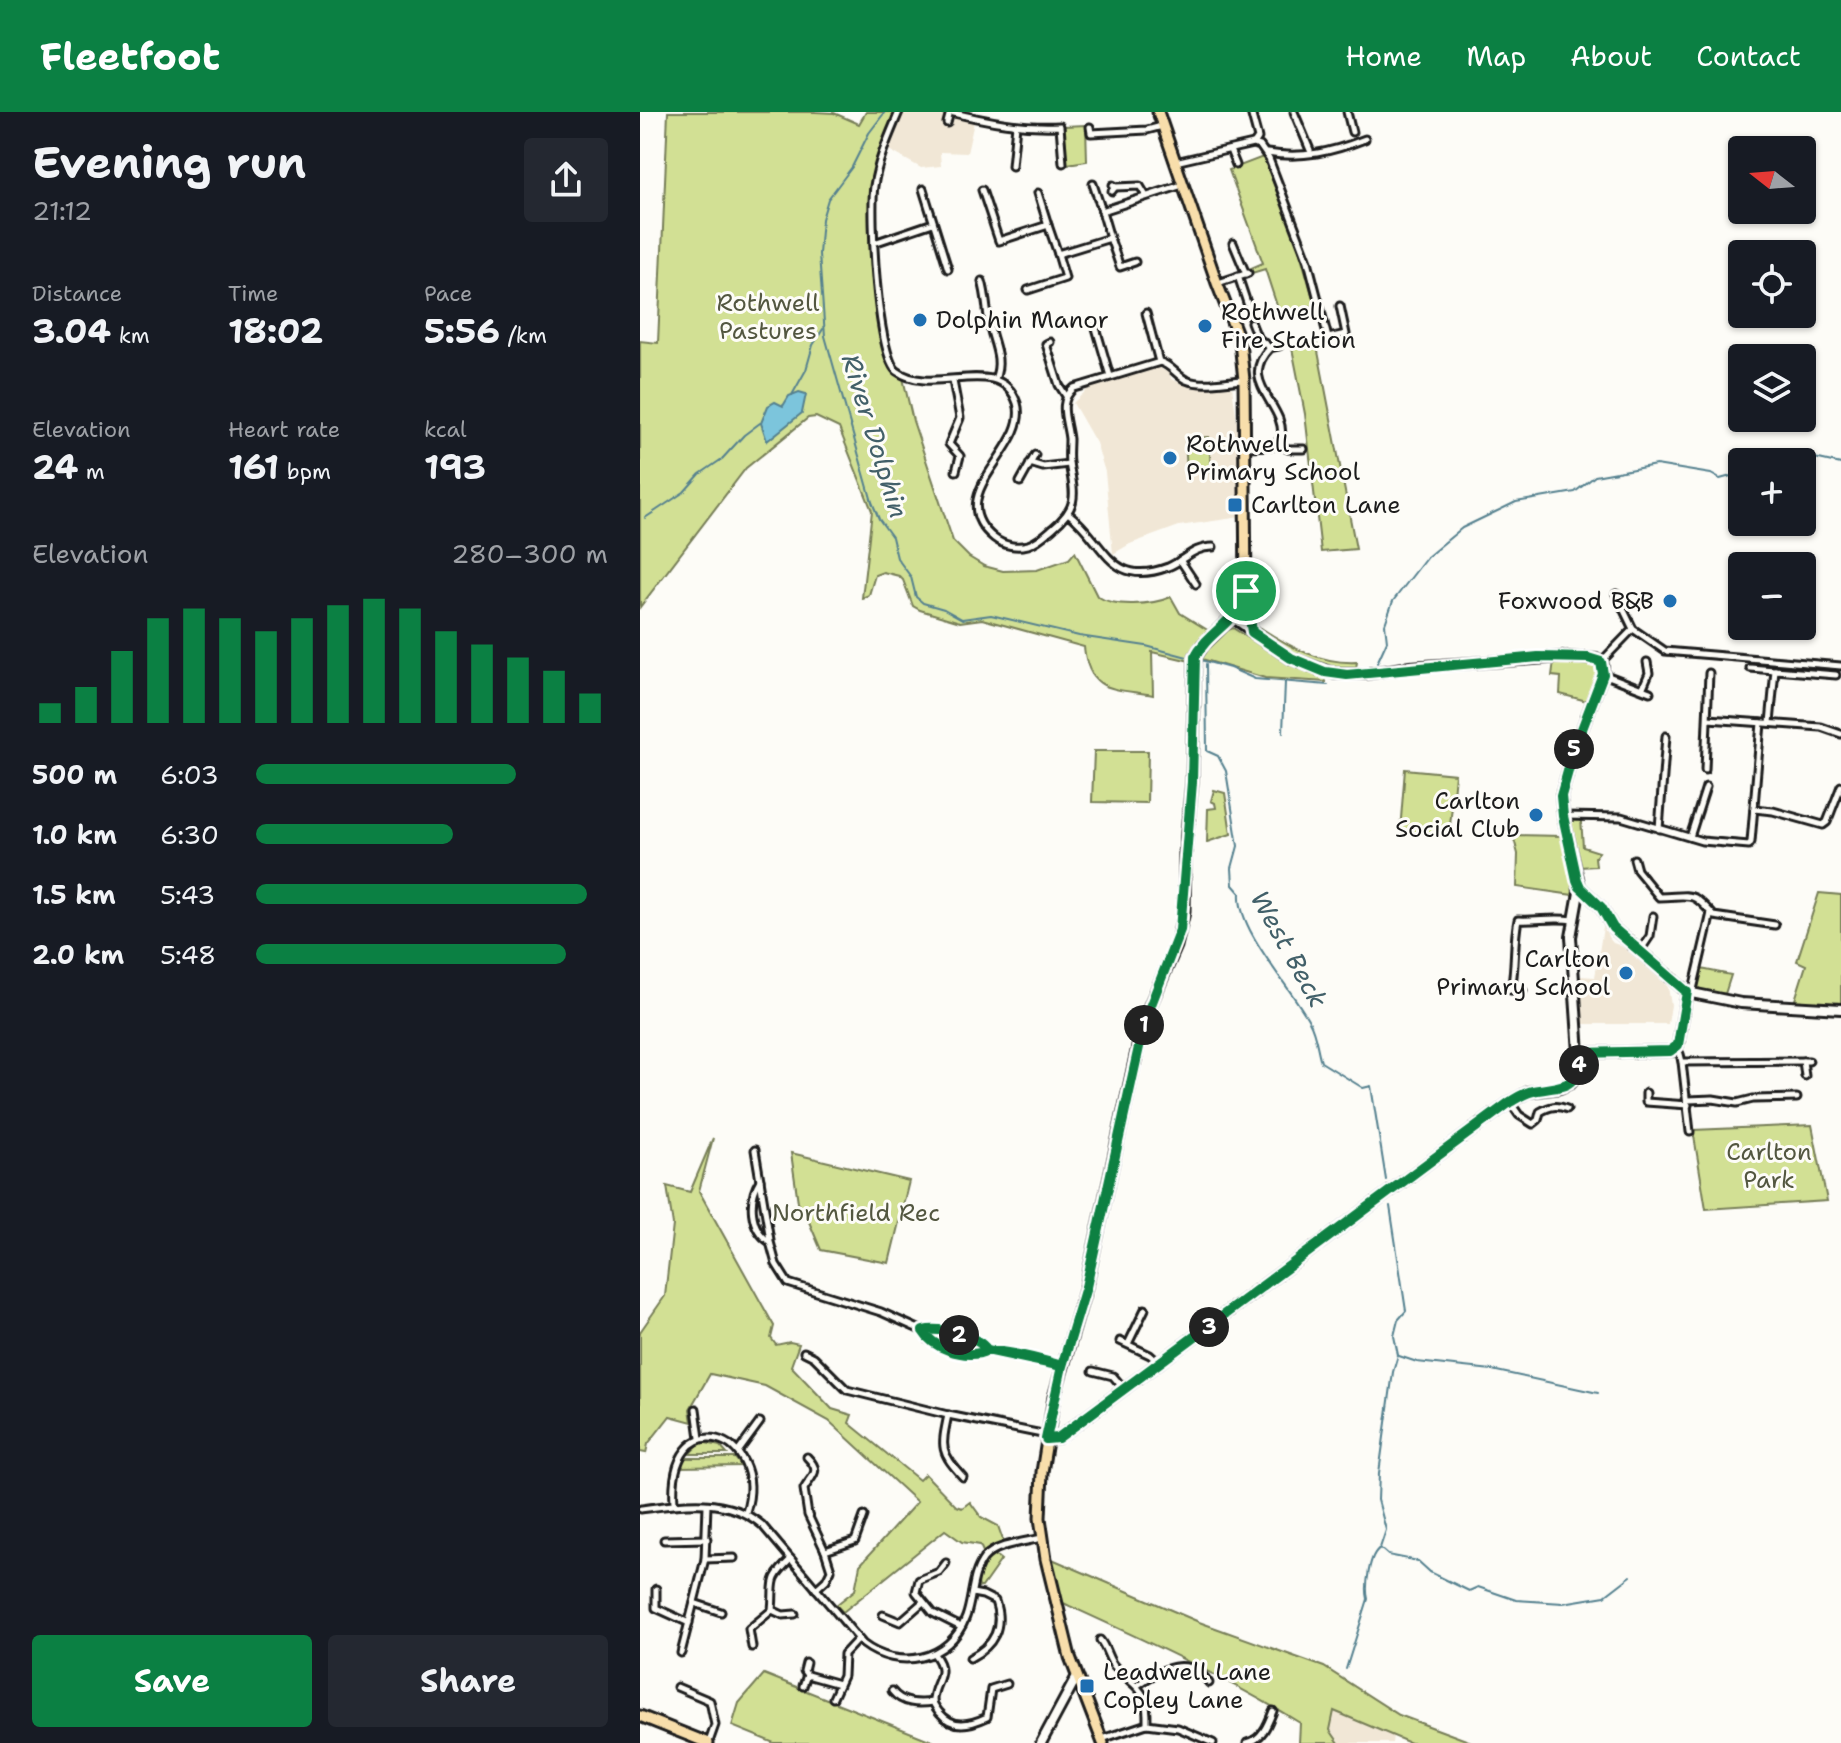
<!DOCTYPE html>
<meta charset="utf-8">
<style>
:root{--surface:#171b24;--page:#242831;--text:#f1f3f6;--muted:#9ea1a6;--accent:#0b8043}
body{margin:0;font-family:"Shantell Sans",sans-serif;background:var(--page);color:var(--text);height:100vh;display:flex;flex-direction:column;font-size:30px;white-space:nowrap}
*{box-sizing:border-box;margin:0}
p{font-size:26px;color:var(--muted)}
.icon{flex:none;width:44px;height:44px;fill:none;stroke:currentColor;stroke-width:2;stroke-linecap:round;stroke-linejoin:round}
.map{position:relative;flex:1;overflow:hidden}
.details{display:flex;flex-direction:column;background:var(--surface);width:640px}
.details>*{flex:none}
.needle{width:52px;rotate:287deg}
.buttons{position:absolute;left:1088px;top:24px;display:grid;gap:16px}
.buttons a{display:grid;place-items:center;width:88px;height:88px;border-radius:8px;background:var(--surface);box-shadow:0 2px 6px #0004;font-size:40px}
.pin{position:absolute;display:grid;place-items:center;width:68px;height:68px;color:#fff;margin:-34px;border:4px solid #fff;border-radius:50%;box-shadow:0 2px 8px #0007}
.km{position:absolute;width:40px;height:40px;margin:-20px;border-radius:50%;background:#222;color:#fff;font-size:22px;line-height:40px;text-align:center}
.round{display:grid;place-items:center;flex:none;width:84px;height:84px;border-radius:8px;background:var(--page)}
.overview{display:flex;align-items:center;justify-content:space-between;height:136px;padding:0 32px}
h1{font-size:44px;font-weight:700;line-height:60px}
.metrics{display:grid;grid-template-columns:repeat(3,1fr);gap:12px;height:136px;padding:8px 32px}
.metrics div{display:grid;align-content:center}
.metrics b{font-size:34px;font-weight:700}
.metrics small{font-size:22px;font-weight:400}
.metrics p{font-size:22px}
.chart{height:224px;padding:16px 32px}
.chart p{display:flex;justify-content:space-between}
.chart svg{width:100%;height:144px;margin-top:8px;stroke:var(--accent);stroke-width:6}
.button{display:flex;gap:16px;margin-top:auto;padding:16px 32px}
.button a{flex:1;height:92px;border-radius:8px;background:var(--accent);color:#fff;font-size:32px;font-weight:700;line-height:92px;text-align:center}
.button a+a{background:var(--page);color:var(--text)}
ul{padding:0 32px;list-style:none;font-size:26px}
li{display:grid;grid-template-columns:128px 96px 1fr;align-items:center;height:60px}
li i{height:20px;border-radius:10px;background:var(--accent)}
header{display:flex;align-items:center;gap:48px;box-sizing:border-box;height:112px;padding:0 40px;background:var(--accent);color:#fff}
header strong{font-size:38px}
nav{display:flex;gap:44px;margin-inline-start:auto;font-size:28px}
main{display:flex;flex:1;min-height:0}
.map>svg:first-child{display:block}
</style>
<header>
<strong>Fleetfoot</strong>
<nav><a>Home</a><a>Map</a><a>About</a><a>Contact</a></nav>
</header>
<main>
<section class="details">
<div class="overview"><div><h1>Evening run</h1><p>21:12</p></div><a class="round"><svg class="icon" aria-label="share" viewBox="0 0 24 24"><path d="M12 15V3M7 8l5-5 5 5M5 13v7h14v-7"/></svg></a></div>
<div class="metrics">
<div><p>Distance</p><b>3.04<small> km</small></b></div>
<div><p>Time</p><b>18:02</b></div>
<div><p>Pace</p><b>5:56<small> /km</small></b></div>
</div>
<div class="metrics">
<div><p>Elevation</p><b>24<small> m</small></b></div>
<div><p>Heart rate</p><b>161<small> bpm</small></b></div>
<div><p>kcal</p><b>193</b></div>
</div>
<div class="chart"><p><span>Elevation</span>280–300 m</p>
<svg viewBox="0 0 160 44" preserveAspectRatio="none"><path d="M5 44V38M15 44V33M25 44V22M35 44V12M45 44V9M55 44V12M65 44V16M75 44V12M85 44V8M95 44V6M105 44V9M115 44V16M125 44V20M135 44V24M145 44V28M155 44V35"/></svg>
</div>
<ul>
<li><b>500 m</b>6:03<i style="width:74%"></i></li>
<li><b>1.0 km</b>6:30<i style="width:56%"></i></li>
<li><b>1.5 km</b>5:43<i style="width:94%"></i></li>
<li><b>2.0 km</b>5:48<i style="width:88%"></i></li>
</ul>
<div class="button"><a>Save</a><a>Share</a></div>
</section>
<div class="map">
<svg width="1201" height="1631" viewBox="0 0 1201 1631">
<rect width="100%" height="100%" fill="#fdfcf7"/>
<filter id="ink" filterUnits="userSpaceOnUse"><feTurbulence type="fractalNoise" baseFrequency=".0125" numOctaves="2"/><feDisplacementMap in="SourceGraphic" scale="16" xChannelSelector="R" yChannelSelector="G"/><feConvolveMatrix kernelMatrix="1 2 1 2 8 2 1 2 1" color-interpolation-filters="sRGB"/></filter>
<g filter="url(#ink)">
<g fill="#f1e7d6">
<path d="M264,0H305L303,11L311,12L315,5L334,10L327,41L300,40L301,54L281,56L249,38Z"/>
<path d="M517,255L530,261L531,267L554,276L592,274L600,332L601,405L539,414L490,432L473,442L465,360L456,331L433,291L448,277Z"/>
<path d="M964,809L968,825L973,831L990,837L999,844L1028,875L1031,893L1028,912H941L940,864L955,865Z"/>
<path d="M693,1598L753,1624L752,1631H699L690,1618Z"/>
</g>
<g fill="#d2e094" stroke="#777e58" stroke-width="2">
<path d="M28,0H175L194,1L219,12L226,0H256L238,42L229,78V112L237,200L247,250L252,259L263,266L273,309L313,429L329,445L344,454L363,459L397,458L429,447L435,440L457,484C474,496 512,493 531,485L540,501L569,519L553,538L550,549L512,540L513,583C474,576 449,582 444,535L342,507L320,510L280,498L273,494L263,468L259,464L243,460L235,463L229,483L222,486L232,399L199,316L176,305L168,306L106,356L0,495V229L18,231Z"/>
<path d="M446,13L447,49L427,52L424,14Z"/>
<path d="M623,45L657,130L675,193L640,203L625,157L612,161L611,156L623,151L589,58Z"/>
<path d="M676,229L716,437L681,440L665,302L652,236Z"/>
<path d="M569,325L571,360L547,361L545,326Z"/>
<path d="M593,516L648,552L686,567V570L625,566L562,547L560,543L583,520Z"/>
<path d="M621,516C650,535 681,552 717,550L716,556C681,556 644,543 619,517Z"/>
<path d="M914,549L956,553L958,562L947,589L920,582L921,565L912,564Z"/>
<path d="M454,639H508L507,691L452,690Z"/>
<path d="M765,657L815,662L809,725L760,719Z"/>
<path d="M574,678L585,681L591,722L567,730L568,697L576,696L575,691L571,689Z"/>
<path d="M941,706L943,735L959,740L955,745L956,754L939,755L927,710Z"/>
<path d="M873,723L923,724L931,753L933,783L877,775L878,742Z"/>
<path d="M1179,781L1201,783V891H1154L1166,853L1157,849Z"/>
<path d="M1061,857L1091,863L1085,882L1060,878L1058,875Z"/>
<path d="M1172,1013L1187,1089L1066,1097L1053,1018Z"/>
<path d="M73,1026L59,1079L134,1214L131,1226L136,1233L150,1230L159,1232L151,1254L192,1297L212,1303L209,1311L279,1368L285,1362L316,1394L322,1396L330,1390L341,1405L358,1414L364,1431L343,1440L340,1433L322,1430L305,1418L203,1500L196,1493L215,1478L220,1453L277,1390L189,1309L125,1274L70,1262L50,1297L52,1310L30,1304L8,1332L6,1341L0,1340V1220L25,1184L33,1113L27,1074L50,1080Z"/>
<path d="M151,1041L269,1069L249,1151L181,1138L167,1105L160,1104Z"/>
<path d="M289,1219C306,1221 330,1225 341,1237L331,1239C318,1230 301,1233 288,1222Z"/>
<path d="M61,1330L80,1334L87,1342H49Z"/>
<path d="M44,1346H95L102,1354L40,1355Z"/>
<path d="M355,1443L361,1448L342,1475H339C335,1462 344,1451 355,1443Z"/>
<path d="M412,1447L559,1510L684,1555L759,1603L834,1631H770L694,1599L690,1618L699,1631H659L660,1611C584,1564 502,1527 421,1490Z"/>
<path d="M124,1562L297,1631H134L92,1614L99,1591Z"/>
</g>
<path fill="#7bc5dc" stroke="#55818f" stroke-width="2" d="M159,280L166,282L162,301L127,329L121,311L128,294L135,290L143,294L149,284Z"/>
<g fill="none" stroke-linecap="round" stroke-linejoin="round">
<g stroke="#55818f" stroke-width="2">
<path d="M245,0L229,21L212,55L188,87L182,107L179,142L185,224L232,390L239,407L252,425L257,446L271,465L276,485L283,491L304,497L322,507L351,503L439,524L506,534L551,546"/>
<path d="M152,283L166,258L173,233L183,217"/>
<path d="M1148,350L1170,345L1201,352"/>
<path d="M5,406L44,380L60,362L82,347L104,323L120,311"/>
<path d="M557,547L590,556L615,567L688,573"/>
<path d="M737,551L747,529L745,512L753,489L787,445L822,416L876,390L935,380L955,364L1016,353L1071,362L1080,367L1102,361"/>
<path d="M566,552L567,639L578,644L586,659L598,734L592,756L593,773L600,781C597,818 651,875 669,909C676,921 677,937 681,950L723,976L731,974L746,1068"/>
<path d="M643,620L645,570"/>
<path d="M759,1244L777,1250L852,1258L958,1281"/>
<path d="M740,1436L748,1443L778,1449L790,1460L829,1479L838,1475L876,1488L923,1491L965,1484L991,1464"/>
<path d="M706,1557L728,1487C725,1475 729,1442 740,1436L746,1418L738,1388L739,1361L753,1260L758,1243L754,1224L758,1208L766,1199L750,1094"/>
</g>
<g stroke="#1c1c1c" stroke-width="11">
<g id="street">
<path d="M259,0C249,24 238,48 234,74C230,102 237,244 257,259C293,286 360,240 377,291C391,336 299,382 354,426C364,434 377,436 388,433C398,430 406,422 413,416C440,394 434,381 429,351C428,343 429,335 429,327C427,308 417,290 434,276L520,250C531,253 536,263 546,268C563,275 585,269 603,268"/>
<path d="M611,0L618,26L614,32"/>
<path d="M654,0L670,38"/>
<path d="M707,0L712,20"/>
<path d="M307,11L310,0C346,9 382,16 420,14L423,51"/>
<path d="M450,15L451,21L507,18L522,14"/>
<path d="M590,38L596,53"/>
<path d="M627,41C662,47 692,40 725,27"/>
<path d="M535,50L613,32L620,34L629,47L668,149L688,226L706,222L700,194"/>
<path d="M372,54L376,13"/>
<path d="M453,72L462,99"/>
<path d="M475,75L500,74L506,84"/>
<path d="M283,77L308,157"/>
<path d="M342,78L359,129L408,113L418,142L470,126L462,99L542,73"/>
<path d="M472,79L475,75L473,73"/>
<path d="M398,81L408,113"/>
<path d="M470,126L480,155L495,150"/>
<path d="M234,131L293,111"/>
<path d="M593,131L606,162"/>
<path d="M598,164L608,194"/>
<path d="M342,169C347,185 346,200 350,215C354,233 363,248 355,267"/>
<path d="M578,171L608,161"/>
<path d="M388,178L425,166L418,142"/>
<path d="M506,201L519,250"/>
<path d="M611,210L617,225L630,236"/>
<path d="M456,216L470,264"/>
<path d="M410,230L406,232L419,273L426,284"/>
<path d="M313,269L320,306L309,332L320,344L316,359"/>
<path d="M639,332L648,337H664"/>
<path d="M606,335L634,334L641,326C648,294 596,270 630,236L639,234"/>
<path d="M390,351L403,355L429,352"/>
<path d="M380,370L395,343"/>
<path d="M428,401C466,430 469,477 528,455C545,448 553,435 573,435"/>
<path d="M540,448L556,472"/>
<path d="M976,482L993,517L1025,539L1201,554"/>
<path d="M961,550L993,517"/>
<path d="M1110,556L1196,563"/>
<path d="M963,562L1010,580"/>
<path d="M1003,575L1009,561L1007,550"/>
<path d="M1068,607L1181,615L1201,622"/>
<path d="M1130,611L1135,558"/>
<path d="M1065,658L1069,561"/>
<path d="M1114,697L1133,699L1183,713L1187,710L1201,674"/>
<path d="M924,704L981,705L1062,729L1109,733L1111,730L1121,611"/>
<path d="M1019,717L1026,624"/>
<path d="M1050,725L1066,675"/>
<path d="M994,747L997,758L1019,785C1053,784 1051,778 1074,804L1135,813"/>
<path d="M1000,839L1010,824L1013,804"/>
<path d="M866,877L883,879"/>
<path d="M871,878C876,854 873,831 878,808C899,809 912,805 934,808"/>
<path d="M1052,882L1071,801"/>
<path d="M1035,937L1040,942L1042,950L1050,1020"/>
<path d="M1163,949L1165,964"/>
<path d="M1042,950L1169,949"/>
<path d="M1006,981V990L1048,993"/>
<path d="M1048,988L1073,987L1097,991L1113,987L1157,986"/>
<path d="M870,990L879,1003L893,1012L898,1008L900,1000C910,994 917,993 927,997"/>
<path d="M115,1038L130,1128"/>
<path d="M120,1068C108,1087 109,1117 130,1130L136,1152L148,1171L241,1200L283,1219L289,1228L311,1238L338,1241L347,1238L422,1254"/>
<path d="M283,1219C300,1215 337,1223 347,1238"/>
<path d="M480,1229L510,1243L520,1252"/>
<path d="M488,1232L505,1197"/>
<path d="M164,1240L174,1245L207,1278L308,1303L407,1323"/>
<path d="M453,1259L473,1264L485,1278"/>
<path d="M56,1297L60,1326"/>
<path d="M308,1303C301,1336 300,1340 323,1365"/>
<path d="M98,1340L120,1310"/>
<path d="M167,1345C182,1360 172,1363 164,1377L168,1403L185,1439L191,1458L186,1468L176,1477"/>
<path d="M34,1392C27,1287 131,1321 106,1400"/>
<path d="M1,1397C42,1391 88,1384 122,1413L223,1532C258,1559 310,1549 326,1505C333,1486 331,1463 344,1446C356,1432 385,1430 402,1426"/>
<path d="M24,1428L67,1427"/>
<path d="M185,1439L215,1429L224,1404"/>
<path d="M65,1447L94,1446"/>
<path d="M306,1451L299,1460L279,1468L276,1480L293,1501L321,1515"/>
<path d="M16,1477V1496L49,1511"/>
<path d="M54,1491L81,1500"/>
<path d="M132,1498L143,1503L155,1502"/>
<path d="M243,1503L260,1510L283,1490"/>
<path d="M460,1528C467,1536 468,1548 475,1555C497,1578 508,1574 507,1612"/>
<path d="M112,1535L109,1517L132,1498C135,1469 127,1470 151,1447"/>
<path d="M41,1541L65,1447L67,1393"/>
<path d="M294,1542C311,1563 292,1570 293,1590C294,1593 298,1599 300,1601C313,1617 330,1613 347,1605L351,1577L367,1572"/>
<path d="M330,1546C354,1534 364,1515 355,1489L343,1483L332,1481"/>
<path d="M167,1563L199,1572"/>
<path d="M498,1573C520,1557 549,1542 569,1571"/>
<path d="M163,1574L167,1563L164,1559L166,1551"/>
<path d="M37,1575L70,1589L75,1613L69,1630"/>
<path d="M252,1579C262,1592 278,1592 293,1590"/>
<path d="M193,1586L203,1564L204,1542L218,1527"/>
<path d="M462,1627L507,1612L538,1616L573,1631"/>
<path d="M607,1631C622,1628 628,1612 633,1599"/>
</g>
</g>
<g stroke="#1c1c1c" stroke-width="14">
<g id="secondary">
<path d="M606,479L612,520"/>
<path d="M592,505L651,546L695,562H725L770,555L924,545L956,547L963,553V562L934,638L921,684L923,704L940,775L961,795L973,816L1047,880L1101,891L1201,897"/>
<path d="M939,941L1033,939L1038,933L1047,880"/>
<path d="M406,1327L418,1326L870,990L888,980L920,976L931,971L936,962L939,941L931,825L940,775"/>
<path d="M401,1631L437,1564"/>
</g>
</g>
<g stroke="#1c1c1c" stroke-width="15">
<g id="primary">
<path d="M0,1604L68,1631"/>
<path d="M463,1631L430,1545L406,1447L400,1406L402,1360L414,1285L446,1175L501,921L509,896L536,834L544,800L545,741L552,670L555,545L563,533L592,505L600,494L606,479L604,268L600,230L577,171L518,0"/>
</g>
</g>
<use href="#street" stroke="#fdfcf7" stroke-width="5"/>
<use href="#secondary" stroke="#fdfcf7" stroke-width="8"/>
<use href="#primary" stroke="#f8deab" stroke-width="9"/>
</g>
</g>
<g fill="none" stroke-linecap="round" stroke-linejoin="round" filter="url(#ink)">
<g stroke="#fff" stroke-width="16">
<path id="route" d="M606,479C599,509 568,519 555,545L552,670L540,818L505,908L446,1175L422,1254L347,1238C337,1223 300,1215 283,1219C293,1236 321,1245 340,1241C352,1238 341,1237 353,1239C376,1241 399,1247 422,1254L406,1327L418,1326L870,990C877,986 884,981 893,979C923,973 938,979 939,941L1030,939L1038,933L1047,880L973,816L961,795L940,775L937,768L923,704L921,684L934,638L963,562L961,550L948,546L898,545L707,563L685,560L651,546L612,520L606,479"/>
</g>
<use href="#route" stroke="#0b8043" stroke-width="10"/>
</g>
<g fill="#1f6fb2" stroke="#fdfcf7" stroke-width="3">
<circle cx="280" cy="208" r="8"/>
<circle cx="565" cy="214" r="8"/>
<circle cx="530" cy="346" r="8"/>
<rect x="587" y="385" width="16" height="16" rx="4"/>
<circle cx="1030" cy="489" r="8"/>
<circle cx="896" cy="703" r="8"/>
<circle cx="986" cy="861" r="8"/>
<rect x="439" y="1566" width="16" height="16" rx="4"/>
</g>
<g text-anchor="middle" stroke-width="6" stroke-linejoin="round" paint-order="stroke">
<g font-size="24" fill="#535740" stroke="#fdfcf7">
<text x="128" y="199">Rothwell<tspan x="128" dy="28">Pastures</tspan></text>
<text x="1129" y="1048">Carlton<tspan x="1129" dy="28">Park</tspan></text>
<text x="216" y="1109">Northfield Rec</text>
</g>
<g font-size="24" fill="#1c1c1c" stroke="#fdfcf7" text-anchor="start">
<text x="581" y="208">Rothwell<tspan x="581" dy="28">Fire Station</tspan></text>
<text x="296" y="216">Dolphin Manor</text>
<text x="546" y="340">Rothwell<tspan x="546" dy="28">Primary School</tspan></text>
<text x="611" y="401">Carlton Lane</text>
<text x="1014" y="497" text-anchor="end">Foxwood B&amp;B</text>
<text x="880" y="697" text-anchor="end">Carlton<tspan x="880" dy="28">Social Club</tspan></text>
<text x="970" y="855" text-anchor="end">Carlton<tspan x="970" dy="28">Primary School</tspan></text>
<text x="463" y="1568">Leadwell Lane<tspan x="463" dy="28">Copley Lane</tspan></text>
</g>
<g font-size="26" font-style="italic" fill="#426069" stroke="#fdfcf7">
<text transform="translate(235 324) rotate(73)" y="9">River Dolphin</text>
<text transform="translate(649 837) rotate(61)" y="9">West Beck</text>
</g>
</g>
</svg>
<div class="buttons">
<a><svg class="needle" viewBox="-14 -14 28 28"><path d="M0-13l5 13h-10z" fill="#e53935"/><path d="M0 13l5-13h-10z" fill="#9ea1a6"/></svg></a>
<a><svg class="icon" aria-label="locate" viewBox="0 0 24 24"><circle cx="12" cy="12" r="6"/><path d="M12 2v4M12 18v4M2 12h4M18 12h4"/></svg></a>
<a><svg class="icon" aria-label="layers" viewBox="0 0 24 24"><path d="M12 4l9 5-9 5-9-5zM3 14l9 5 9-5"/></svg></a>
<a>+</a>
<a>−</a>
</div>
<div class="pin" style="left:606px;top:479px;background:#1e9e55"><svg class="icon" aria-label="arrive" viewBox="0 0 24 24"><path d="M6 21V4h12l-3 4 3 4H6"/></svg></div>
<b class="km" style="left:504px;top:913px">1</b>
<b class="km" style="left:319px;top:1223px">2</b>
<b class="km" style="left:569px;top:1215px">3</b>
<b class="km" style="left:939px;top:953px">4</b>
<b class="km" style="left:934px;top:637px">5</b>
</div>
</main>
